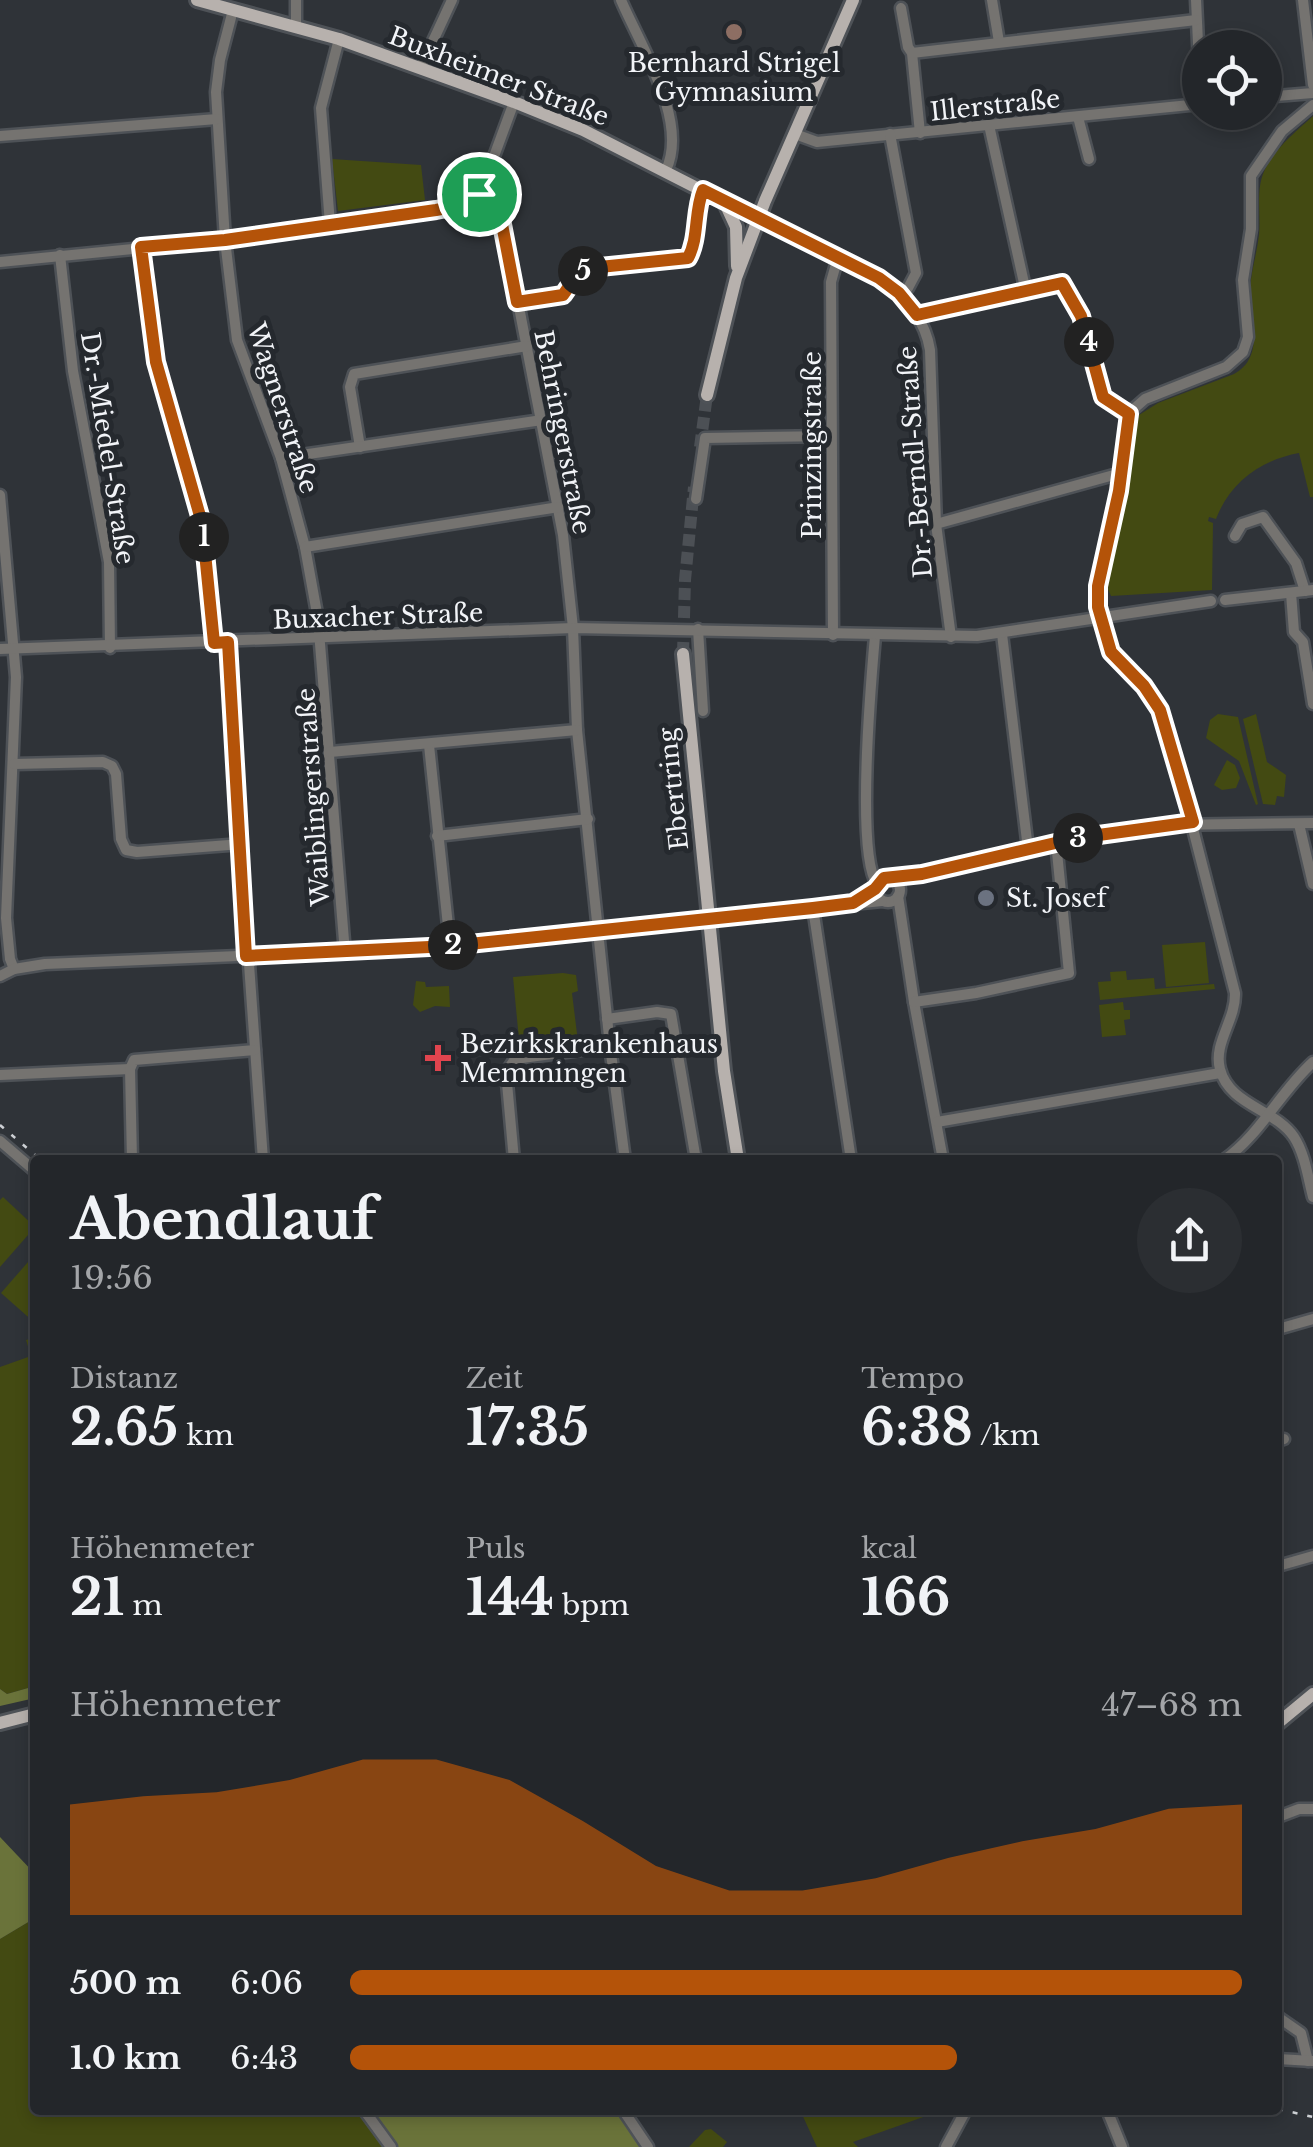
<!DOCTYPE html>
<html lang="de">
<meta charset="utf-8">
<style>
:root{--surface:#23262a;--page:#2b2e32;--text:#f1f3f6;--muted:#a3a5a8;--line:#404347;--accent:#b45309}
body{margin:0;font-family:"Libre Baskerville",serif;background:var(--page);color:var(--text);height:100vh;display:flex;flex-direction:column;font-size:38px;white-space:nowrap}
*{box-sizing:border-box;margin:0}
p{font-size:32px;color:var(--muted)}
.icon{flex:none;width:55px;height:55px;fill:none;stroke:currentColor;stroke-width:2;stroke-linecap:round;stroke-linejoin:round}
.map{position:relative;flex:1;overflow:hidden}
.panel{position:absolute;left:30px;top:1155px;width:1252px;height:960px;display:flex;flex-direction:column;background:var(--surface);border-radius:10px;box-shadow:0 5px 15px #0003,0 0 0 2px var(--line)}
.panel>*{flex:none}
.fabs{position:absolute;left:1182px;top:30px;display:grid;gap:20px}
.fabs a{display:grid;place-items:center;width:100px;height:100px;border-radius:50%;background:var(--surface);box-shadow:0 5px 15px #0003,0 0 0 2px var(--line);font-size:50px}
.pin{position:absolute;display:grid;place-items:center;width:85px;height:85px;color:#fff;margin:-42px;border:5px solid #fff;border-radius:50%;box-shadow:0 2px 10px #0007}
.km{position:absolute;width:50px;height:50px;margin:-25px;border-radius:50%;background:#222;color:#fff;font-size:28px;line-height:50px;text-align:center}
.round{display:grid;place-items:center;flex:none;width:105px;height:105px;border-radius:52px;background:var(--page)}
.overview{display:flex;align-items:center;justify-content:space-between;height:170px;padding:0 40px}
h1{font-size:55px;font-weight:700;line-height:75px}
.figures{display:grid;grid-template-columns:repeat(3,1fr);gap:15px;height:170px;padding:10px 40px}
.figures div{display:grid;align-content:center}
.figures b{font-size:50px;font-weight:700}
.figures small{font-size:28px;font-weight:400}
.figures p{font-size:28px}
.chart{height:280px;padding:20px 40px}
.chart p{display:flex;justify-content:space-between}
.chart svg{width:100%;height:180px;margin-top:10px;fill:var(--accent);opacity:.7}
ul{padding:0 40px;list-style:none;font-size:32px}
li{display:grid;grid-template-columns:160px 120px 1fr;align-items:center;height:75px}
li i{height:25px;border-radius:12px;background:var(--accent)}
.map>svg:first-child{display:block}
</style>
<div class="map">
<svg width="1313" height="2147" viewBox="0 0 1313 2147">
<rect width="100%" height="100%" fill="#2f3338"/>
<g fill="#434a12">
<path d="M1313,116V497H1310L1299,453C1261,460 1230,482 1216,519L1209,517L1208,521L1213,523L1212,590L1111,596L1107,587L1139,415L1158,403L1234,374C1266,357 1250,316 1250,289C1251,271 1257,253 1259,235C1261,216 1256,192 1263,174C1272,151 1295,132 1313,116Z"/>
<path d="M332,159L421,165L425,200L338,211Z"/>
<path d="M1218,714L1238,717L1258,804L1256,805L1239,761L1206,738L1210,720Z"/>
<path d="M1256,714L1267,762L1286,775L1284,797L1277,796L1275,805L1263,804L1243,719Z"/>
<path d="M1227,760L1235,765L1240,778L1236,788L1222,790L1214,785Z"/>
<path d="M1205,942L1209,983L1166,987L1162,945Z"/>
<path d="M1126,971L1127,980L1154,978L1155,989L1214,984L1215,989L1100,1000L1098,982L1111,981L1110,972Z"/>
<path d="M563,973L576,975L578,991L572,993L579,1050L559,1053L557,1044L520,1050L513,977Z"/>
<path d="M416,981L425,982L426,987L449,986L450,1007L435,1006L420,1012L413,1005Z"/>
<path d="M1123,1002L1124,1010H1130V1019L1124,1020L1126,1035L1102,1037L1099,1005Z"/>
<path d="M3,1197L35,1227L0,1267V1200Z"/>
<path d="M35,1254V1323L1,1293Z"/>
<path d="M35,1337V1686L7,1694L0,1689V1367L31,1356L26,1340Z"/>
<path d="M35,1918V2110H368L390,2143L383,2147H0V1939Z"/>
<path d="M800,2110H943L853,2142L858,2147H817Z"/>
<path d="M711,2129L727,2142L723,2147H689L705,2130Z"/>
</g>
<g fill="#6a733a">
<path d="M35,1686V1698L0,1706V1689L7,1694Z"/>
<path d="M0,1837L35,1874V1918L0,1939Z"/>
<path d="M362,2110H622L647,2147H391Z"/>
</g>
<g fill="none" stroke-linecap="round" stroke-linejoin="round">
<g stroke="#4c5055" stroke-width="12" stroke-dasharray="12 6" stroke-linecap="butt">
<path d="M700,447L707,395"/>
<path d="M683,654L685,580L694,487"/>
</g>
<g stroke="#4e5257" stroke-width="15">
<g id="minor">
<path d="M296,0V27"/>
<path d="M621,0C641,47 689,121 666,170"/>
<path d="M992,0L999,42"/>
<path d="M1196,0L1200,86"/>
<path d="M1303,0L1313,85"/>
<path d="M901,8L908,47L912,53L920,133"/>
<path d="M233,10L220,60L216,92L225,240L237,340L281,458L305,547L318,619L345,953"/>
<path d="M912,53L1196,20"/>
<path d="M421,67L452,0"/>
<path d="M1265,97L1313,93"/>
<path d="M1313,105L1282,131L1251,176V229L1243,280L1248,337L1243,352L1226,367L1145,399L1129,413L1119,491L1098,586L1099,616L1107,644L1117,660L1150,692L1169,735L1235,993C1236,1020 1213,1043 1220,1069C1229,1105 1275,1109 1294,1137C1305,1154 1308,1178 1313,1197"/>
<path d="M1078,117L1089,159"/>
<path d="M989,125L1026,292"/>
<path d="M795,134L817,142L1200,104"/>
<path d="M890,134L916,273L908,288L900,294"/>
<path d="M0,136L217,119"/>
<path d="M479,194L497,208L502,219L563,535L573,628L577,730L610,1046L625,1160"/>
<path d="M758,219C818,249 918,274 930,350L936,524L951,637"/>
<path d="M330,224L321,108L339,39"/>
<path d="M141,247L156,362L202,523L214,643"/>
<path d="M60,255L73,371L109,562L110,648"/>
<path d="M0,262L225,240L459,207L474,199L482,189L514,102"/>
<path d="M517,302L563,295L577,275L591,268L688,258C699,238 694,212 703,190"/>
<path d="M917,315L1062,283L1081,316L1103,397L1129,413"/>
<path d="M360,447L350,387L354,374L527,346"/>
<path d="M281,458L542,420"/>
<path d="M0,495L16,677L6,918L10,959L14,969"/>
<path d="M696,499L705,438L831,436"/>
<path d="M936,524L1121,473"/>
<path d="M1235,536L1242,524L1263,517L1296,563L1305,591"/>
<path d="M305,547L559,507"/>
<path d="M1291,593L1294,632L1303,642L1313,704"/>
<path d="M1225,600L1313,590"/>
<path d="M698,629L703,711"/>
<path d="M1002,634L1028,849"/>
<path d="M833,635L831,282L838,257"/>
<path d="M875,636C871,681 856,854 877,884"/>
<path d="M227,643L242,844L243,942L249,964L263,1160"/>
<path d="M0,649L573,628L977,636L1211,601"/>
<path d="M429,745L450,945"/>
<path d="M330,752L577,730"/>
<path d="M14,764L103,762L112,766L116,774L121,839L126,850L137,852L242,844"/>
<path d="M1299,824L1313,884"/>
<path d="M437,836L588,819"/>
<circle cx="888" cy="890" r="12"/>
<path d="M893,879L1068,840L1165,825L1313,823"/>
<path d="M898,896L914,1002L943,1160"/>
<path d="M813,908L851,1160"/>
<path d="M0,976L14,969L45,964L387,950L882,901"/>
<path d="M914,1002L976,993L1069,973L1056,842"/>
<path d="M607,1019L657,1012L671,1014L696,1160"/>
<path d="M0,1075L130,1069"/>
<path d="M937,1122L1220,1073"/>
<path d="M0,1141L35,1171"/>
<path d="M132,1160L130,1069L134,1060L255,1050"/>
<path d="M514,1160L506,1072L515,1059L610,1046"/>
<path d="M1224,1160C1261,1134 1279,1093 1313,1062"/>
<path d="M1278,1329L1313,1319"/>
<path d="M1278,1441L1284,1439"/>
<path d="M1278,1566L1313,1556"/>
<path d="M1278,1817L1299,1809H1313"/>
<path d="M1278,2017L1301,2033L1308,2061"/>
<path d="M1278,2059L1312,2061"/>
<path d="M364,2110L391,2147"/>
<path d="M623,2110L648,2147"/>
<path d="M1107,2110L1122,2147"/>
<path d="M946,2147L966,2110"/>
</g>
</g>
<g stroke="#4e5257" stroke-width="18">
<g id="major">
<path d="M197,0L339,39L514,102L583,130L758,219"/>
<path d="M724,201L736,227L737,266"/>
<path d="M707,395L736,278L765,201L853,0"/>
<path d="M683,654L724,1071L738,1160"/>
<path d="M0,1723L35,1714"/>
<path d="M1278,1723L1313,1694"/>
</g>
</g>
<use href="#minor" stroke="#757370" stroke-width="10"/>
<use href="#major" stroke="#b7b1ad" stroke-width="12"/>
<g stroke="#cdd0d4" stroke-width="2.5" stroke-dasharray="5 10" stroke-linecap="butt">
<path d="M0,1125L41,1160"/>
<path d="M1278,2109L1313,2117"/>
</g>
</g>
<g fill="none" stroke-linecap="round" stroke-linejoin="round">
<g stroke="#fff" stroke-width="20">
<path id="route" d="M703,190L879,278L899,293L917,315L1062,283L1081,316L1103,397L1129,414L1119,491L1098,586V607L1111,652L1144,686L1160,710L1193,822L1077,838L922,874L884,878L875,889L853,903L813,908L450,946L246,956L228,642L214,643L202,523L156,362L141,247L225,240L436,210L468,204L479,194L500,214L517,302L563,295L577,275L590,268L688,258C699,238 694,212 703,190Z"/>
</g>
<use href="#route" stroke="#b45309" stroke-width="12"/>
</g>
<circle fill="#8d6e63" stroke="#25292e" stroke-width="4" cx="734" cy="32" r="10"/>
<circle fill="#6b7280" stroke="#25292e" stroke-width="4" cx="986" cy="898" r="10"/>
<path fill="#e0444e" stroke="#25292e" stroke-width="4" d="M433 1043h10v10h10v10h-10v10h-10v-10h-10v-10h10z"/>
<g text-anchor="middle" stroke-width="10" stroke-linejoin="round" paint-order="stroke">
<g font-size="25" fill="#f2f4f8" stroke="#25292e" text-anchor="start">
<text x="734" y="72" text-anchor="middle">Bernhard Strigel<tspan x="734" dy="29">Gymnasium</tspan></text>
<text x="1006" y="907">St. Josef</text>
<text x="460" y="1053">Bezirkskrankenhaus<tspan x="460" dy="29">Memmingen</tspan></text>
</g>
<g font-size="25" fill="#f2f4f8" stroke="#25292e">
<text transform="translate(499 76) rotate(21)" y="9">Buxheimer Straße</text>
<text transform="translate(995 105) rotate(-6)" y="9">Illerstraße</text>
<text transform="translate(283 408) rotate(72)" y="9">Wagnerstraße</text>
<text transform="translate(563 432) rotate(79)" y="9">Behringerstraße</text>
<text transform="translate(812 445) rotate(-90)" y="9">Prinzingstraße</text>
<text transform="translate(108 448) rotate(81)" y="9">Dr.-Miedel-Straße</text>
<text transform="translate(915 462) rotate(-94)" y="9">Dr.-Berndl-Straße</text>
<text transform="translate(378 616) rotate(-2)" y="9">Buxacher Straße</text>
<text transform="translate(673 789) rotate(-96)" y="9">Ebertring</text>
<text transform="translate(313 797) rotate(-94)" y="9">Waiblingerstraße</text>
</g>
</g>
</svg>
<div class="fabs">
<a><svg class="icon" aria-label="locate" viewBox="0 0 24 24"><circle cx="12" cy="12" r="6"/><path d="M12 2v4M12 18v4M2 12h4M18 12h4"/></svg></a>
</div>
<div class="pin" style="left:479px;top:194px;background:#1e9e55"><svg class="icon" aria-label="arrive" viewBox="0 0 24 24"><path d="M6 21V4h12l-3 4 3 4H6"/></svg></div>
<b class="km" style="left:204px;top:537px">1</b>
<b class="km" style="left:453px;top:945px">2</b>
<b class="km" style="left:1078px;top:838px">3</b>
<b class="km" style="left:1089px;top:342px">4</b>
<b class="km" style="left:583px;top:271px">5</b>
<section class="panel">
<div class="overview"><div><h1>Abendlauf</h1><p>19:56</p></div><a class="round"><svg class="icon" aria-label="share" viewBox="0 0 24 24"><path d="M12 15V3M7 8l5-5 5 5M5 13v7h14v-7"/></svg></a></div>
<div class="figures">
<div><p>Distanz</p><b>2.65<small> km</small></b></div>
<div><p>Zeit</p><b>17:35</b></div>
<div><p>Tempo</p><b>6:38<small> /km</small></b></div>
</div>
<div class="figures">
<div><p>Höhenmeter</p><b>21<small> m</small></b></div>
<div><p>Puls</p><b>144<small> bpm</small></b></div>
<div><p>kcal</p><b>166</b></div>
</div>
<div class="chart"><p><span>Höhenmeter</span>47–68 m</p>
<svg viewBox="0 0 160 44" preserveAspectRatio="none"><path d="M0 44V17L10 15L20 14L30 11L40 6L50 6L60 11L70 21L80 32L90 38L100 38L110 35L120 30L130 26L140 23L150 18L160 17V44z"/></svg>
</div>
<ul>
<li><b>500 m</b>6:06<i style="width:100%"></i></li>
<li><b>1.0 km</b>6:43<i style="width:68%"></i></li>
</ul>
</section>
</div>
